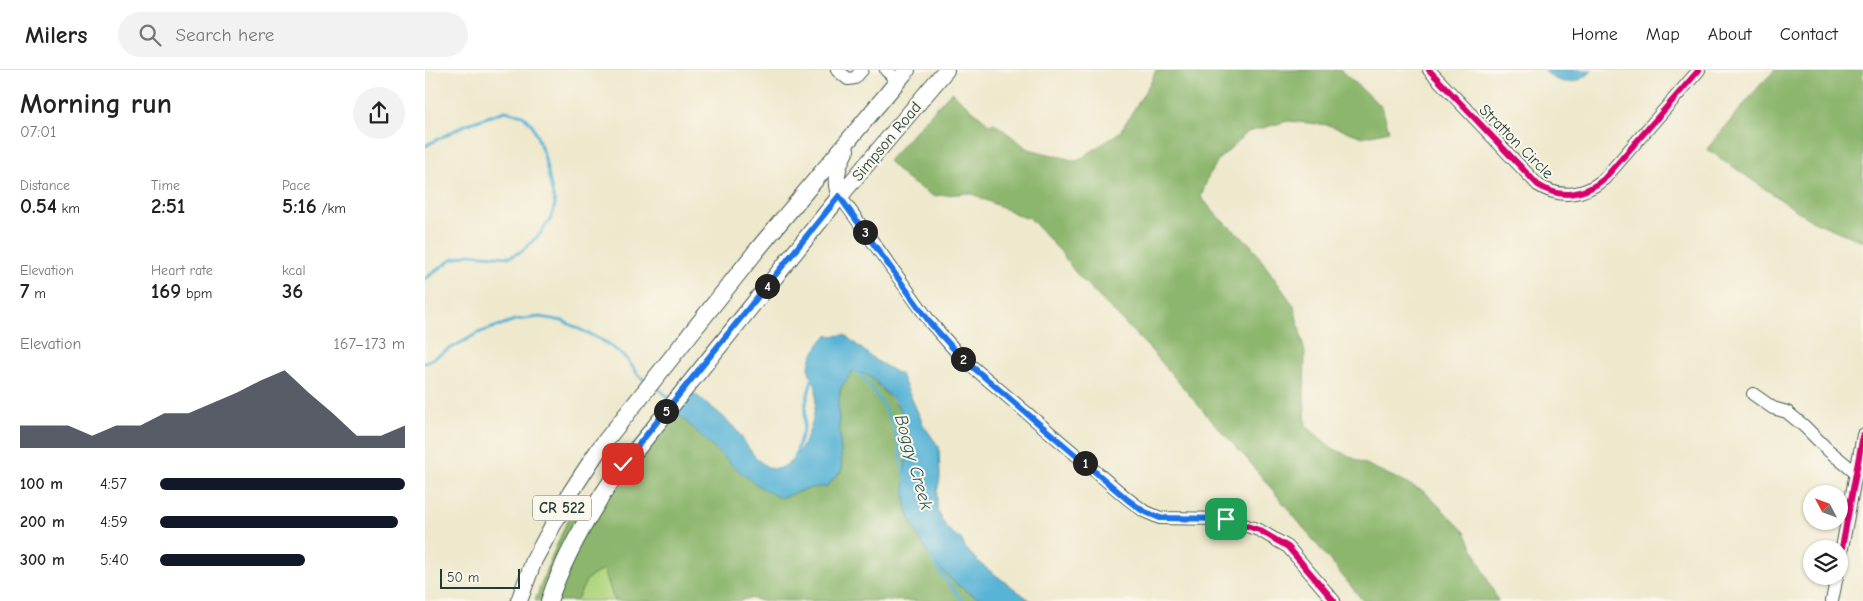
<!DOCTYPE html>
<meta charset="utf-8">
<style>
:root{--surface:#fff;--page:#f2f2f2;--text:#222;--muted:#767676;--line:#e0e0e0;--accent:#111827}
body{margin:0;font-family:"Comic Neue",sans-serif;background:var(--page);color:var(--text);height:100vh;display:flex;flex-direction:column;font-size:19px;white-space:nowrap}
*{box-sizing:border-box;margin:0}
p{font-size:16px;color:var(--muted)}
.icon{flex:none;width:28px;height:28px;fill:none;stroke:currentColor;stroke-width:2;stroke-linecap:round;stroke-linejoin:round}
.map{position:relative;flex:1;overflow:hidden}
.panel{display:flex;flex-direction:column;background:var(--surface);width:425px}
.panel>*{flex:none}
.needle{width:32px;rotate:311deg}
.fabs{position:absolute;left:1378px;top:415px;display:grid;gap:10px}
.fabs a{display:grid;place-items:center;width:45px;height:45px;border-radius:50%;background:var(--surface);box-shadow:0 1px 4px #0004;font-size:25px}
.scale{position:absolute;left:15px;bottom:12px;width:80px;box-sizing:border-box;padding-left:5px;border:2px solid #1f3d34;border-top:0;font-size:14px;line-height:18px;white-space:nowrap;color:#1f3d34;-webkit-text-stroke:4px #fbf7ec;paint-order:stroke}
.pin{position:absolute;display:grid;place-items:center;width:42px;height:42px;color:#fff;margin:-21px;border-radius:10px;box-shadow:0 2px 8px #0006}
.km{position:absolute;width:25px;height:25px;margin:-12px;border-radius:50%;background:#222;color:#fff;font-size:14px;line-height:25px;text-align:center}
.round{display:grid;place-items:center;flex:none;width:52px;height:52px;border-radius:26px;background:var(--page)}
.summary{display:flex;align-items:center;justify-content:space-between;height:85px;padding:0 20px}
h1{font-size:28px;font-weight:700;line-height:38px}
.metrics{display:grid;grid-template-columns:repeat(3,1fr);gap:8px;height:85px;padding:5px 20px}
.metrics div{display:grid;align-content:center}
.metrics b{font-size:21px;font-weight:700}
.metrics small{font-size:14px;font-weight:400}
.metrics p{font-size:14px}
.chart{height:140px;padding:10px 20px}
.chart p{display:flex;justify-content:space-between}
.chart svg{width:100%;height:90px;margin-top:5px;fill:var(--accent);opacity:.7}
ul{padding:0 20px;list-style:none;font-size:16px}
li{display:grid;grid-template-columns:80px 60px 1fr;align-items:center;height:38px}
li i{height:12px;border-radius:6px;background:var(--accent)}
header{display:flex;align-items:center;gap:30px;box-sizing:border-box;height:70px;padding:0 25px;background:var(--surface);border-bottom:1px solid var(--line)}
header strong{font-size:24px}
nav{display:flex;gap:28px;margin-inline-start:auto;font-size:18px}
.search{width:350px;height:45px;background:var(--page);display:flex;align-items:center;gap:12px;box-sizing:border-box;padding:0 18px;border-radius:28px;color:var(--muted);font-size:19px}
main{display:flex;flex:1;min-height:0}
.map>svg:first-child{display:block}
</style>
<header>
<strong>Milers</strong>
<div class="search"><svg class="icon" aria-label="search" viewBox="0 0 24 24"><circle cx="10" cy="10" r="6"/><path d="M15 15l6 6"/></svg>Search here</div>
<nav><a>Home</a><a>Map</a><a>About</a><a>Contact</a></nav>
</header>
<main>
<section class="panel">
<div class="summary"><div><h1>Morning run</h1><p>07:01</p></div><a class="round"><svg class="icon" aria-label="share" viewBox="0 0 24 24"><path d="M12 15V3M7 8l5-5 5 5M5 13v7h14v-7"/></svg></a></div>
<div class="metrics">
<div><p>Distance</p><b>0.54<small> km</small></b></div>
<div><p>Time</p><b>2:51</b></div>
<div><p>Pace</p><b>5:16<small> /km</small></b></div>
</div>
<div class="metrics">
<div><p>Elevation</p><b>7<small> m</small></b></div>
<div><p>Heart rate</p><b>169<small> bpm</small></b></div>
<div><p>kcal</p><b>36</b></div>
</div>
<div class="chart"><p><span>Elevation</span>167–173 m</p>
<svg viewBox="0 0 160 44" preserveAspectRatio="none"><path d="M0 44V33L10 33L20 33L30 38L40 33L50 33L60 27L70 27L80 22L90 17L100 11L110 6L120 17L130 27L140 38L150 38L160 33V44z"/></svg>
</div>
<ul>
<li><b>100 m</b>4:57<i style="width:100%"></i></li>
<li><b>200 m</b>4:59<i style="width:97%"></i></li>
<li><b>300 m</b>5:40<i style="width:59%"></i></li>
</ul>
</section>
<div class="map">
<svg width="1438" height="531" viewBox="0 0 1438 531">
<rect width="100%" height="100%" fill="#fbf7ec"/>
<filter id="ink" filterUnits="userSpaceOnUse"><feTurbulence type="fractalNoise" baseFrequency=".02" numOctaves="2"/><feDisplacementMap in="SourceGraphic" scale="10" xChannelSelector="R" yChannelSelector="G"/><feConvolveMatrix kernelMatrix="1 2 1 2 8 2 1 2 1" color-interpolation-filters="sRGB"/></filter>
<filter id="wash" filterUnits="userSpaceOnUse"><feTurbulence type="fractalNoise" baseFrequency=".0096" numOctaves="4" result="noise"/><feDisplacementMap in="SourceGraphic" scale="20" xChannelSelector="R" yChannelSelector="G"/><feGaussianBlur stdDeviation="1.12" result="paint"/><feColorMatrix in="noise" values="0 0 0 0 0 0 0 0 0 0 0 0 0 0 0 0 0 1.4 0 .05"/><feComposite in="paint" operator="in"/></filter>
<g filter="url(#wash)">
<rect width="100%" height="100%" fill="#eee8cc"/>
<path fill="#b0d57e" stroke="#688959" d="M179,498L188,527L191,531H151L162,509Z"/>
<g fill="#8cb66d" stroke="#567a50">
<path d="M731,0H915L957,37L964,61L938,67L903,55L863,51L823,62L793,90L783,107L776,127L794,148L825,174L869,236L880,283L879,328L881,356L907,378L1000,422L1040,462L1073,531H938L823,390L786,350L726,280L650,202L636,182L604,147L600,148L545,123L508,126L480,108L463,91L526,22L565,55L569,53L603,79L652,91L695,62L727,10Z"/>
<path d="M1350,0H1438V172L1384,149L1282,79L1336,14Z"/>
<path d="M428,301L444,305L476,341L481,367L480,428L484,446L502,484L547,524L565,531H336L325,528L314,531H191L188,527L179,499L162,509L151,531H110L122,498L142,451L243,335L263,352L364,425L391,416L401,417L417,400L413,335L416,317Z"/>
</g>
<g fill="#58b4d6" stroke="#3c7885">
<path d="M1119,0H1168C1153,16 1133,16 1119,0Z"/>
<path d="M420,265L450,290L476,305L499,356L514,377L515,408L512,422V440L522,459L536,469L541,479L557,495L606,531C593,531 577,531 564,531C525,522 485,468 480,429C477,401 488,369 476,342C473,334 465,326 459,321C447,307 446,305 428,301L416,317L413,335L417,400L401,417C384,416 371,423 355,428C315,410 277,364 243,335L259,316C277,330 298,344 312,361C321,373 328,388 341,396C361,409 380,375 385,359C389,347 392,331 391,317C390,311 384,306 384,299C384,287 393,275 401,266Z"/>
</g>
<g fill="none" stroke-linecap="round" stroke-linejoin="round">
<g stroke="#58b4d6" stroke-width="3">
<path d="M0,76L40,55L80,41L98,45L108,56L119,85L130,135L126,148L115,164L97,181L85,187L44,184L27,189L0,209"/>
<path d="M0,293L53,263L90,250L115,247L138,251L182,273L202,289L214,306L221,311"/>
<path d="M430,300C444,311 466,345 470,362C475,379 478,397 482,415"/>
<path d="M231,317L246,329"/>
<path d="M370,386L379,358L381,333L388,305"/>
<path d="M505,485L516,504L538,531"/>
</g>
</g>
</g>
<g filter="url(#ink)">
<g fill="none" stroke-linecap="round" stroke-linejoin="round">
<g stroke="#3e574b" stroke-width="14">
<g id="minor">
<path d="M412,0L423,9L430,8L437,0"/>
<path d="M461,0L473,11"/>
<path d="M1004,0L1113,115C1135,129 1159,126 1179,109L1274,0"/>
<path d="M415,126L506,253L536,287L703,429L719,441L735,448L801,449L834,460L863,477L909,531"/>
<path d="M1328,324L1348,338L1362,342L1379,356L1403,380L1431,403"/>
<path d="M1414,494L1438,365"/>
<path d="M1407,531L1412,506"/>
</g>
</g>
<g stroke="#3e574b" stroke-width="18">
<g id="major">
<path d="M415,126C408,110 413,95 421,80"/>
<path d="M94,531L109,490L146,422L174,379L332,180L482,0"/>
<path d="M124,531C139,487 161,449 187,410L415,126L521,0"/>
</g>
</g>
<use href="#minor" stroke="#fff" stroke-width="12"/>
<use href="#major" stroke="#fff" stroke-width="16"/>
<g stroke="#fbf7ec" stroke-width="9">
<g id="cycleway">
<path d="M1004,0L1113,115C1135,129 1159,126 1179,109L1274,0"/>
<path d="M415,126L506,253L536,287L703,429L719,441L735,448L801,449L834,460L863,477L909,531"/>
<path d="M1414,494L1438,365"/>
</g>
</g>
<use href="#cycleway" stroke="#d6006c" stroke-width="6"/>
</g>
</g>
<g fill="none" stroke-linecap="round" stroke-linejoin="round" filter="url(#ink)">
<g stroke="#fff" stroke-width="10">
<path id="route" d="M198,394L414,126L506,254L536,287L703,430L718,441L735,448L801,449"/>
</g>
<use href="#route" stroke="#1a73e8" stroke-width="6"/>
</g>
<g text-anchor="middle" stroke-width="4" stroke-linejoin="round" paint-order="stroke">
<rect fill="#fbf7ec" stroke="#61756b" stroke-width="1" x="108" y="425.5" width="58" height="25" rx="4"/>
<g font-size="15" font-weight="bold" fill="#1f3d34">
<text x="137" y="443">CR 522</text>
</g>
<g font-size="16" fill="#1f3d34" stroke="#fbf7ec">
<text transform="translate(461 71) rotate(-50)" y="6">Simpson Road</text>
<text transform="translate(1092 71) rotate(45)" y="6">Stratton Circle</text>
</g>
<g font-size="18" font-style="italic" fill="#2d5b5c" stroke="#fbf7ec">
<text transform="translate(489 392) rotate(74)" y="6">Boggy Creek</text>
</g>
</g>
</svg>
<div class="fabs">
<a><svg class="needle" viewBox="-14 -14 28 28"><path d="M0-13l5 13h-10z" fill="#e53935"/><path d="M0 13l5-13h-10z" fill="#767676"/></svg></a>
<a><svg class="icon" aria-label="layers" viewBox="0 0 24 24"><path d="M12 4l9 5-9 5-9-5zM3 14l9 5 9-5"/></svg></a>
</div>
<div class="scale">50 m</div>
<div class="pin" style="left:801px;top:449px;background:#1e9e55"><svg class="icon" aria-label="arrive" viewBox="0 0 24 24"><path d="M6 21V4h12l-3 4 3 4H6"/></svg></div>
<div class="pin" style="left:198px;top:394px;background:#d93025"><svg class="icon" aria-label="check" viewBox="0 0 24 24"><path d="M5 12l5 5 9-10"/></svg></div>
<b class="km" style="left:660px;top:393px">1</b>
<b class="km" style="left:538px;top:289px">2</b>
<b class="km" style="left:440px;top:162px">3</b>
<b class="km" style="left:342px;top:216px">4</b>
<b class="km" style="left:241px;top:341px">5</b>
</div>
</main>
